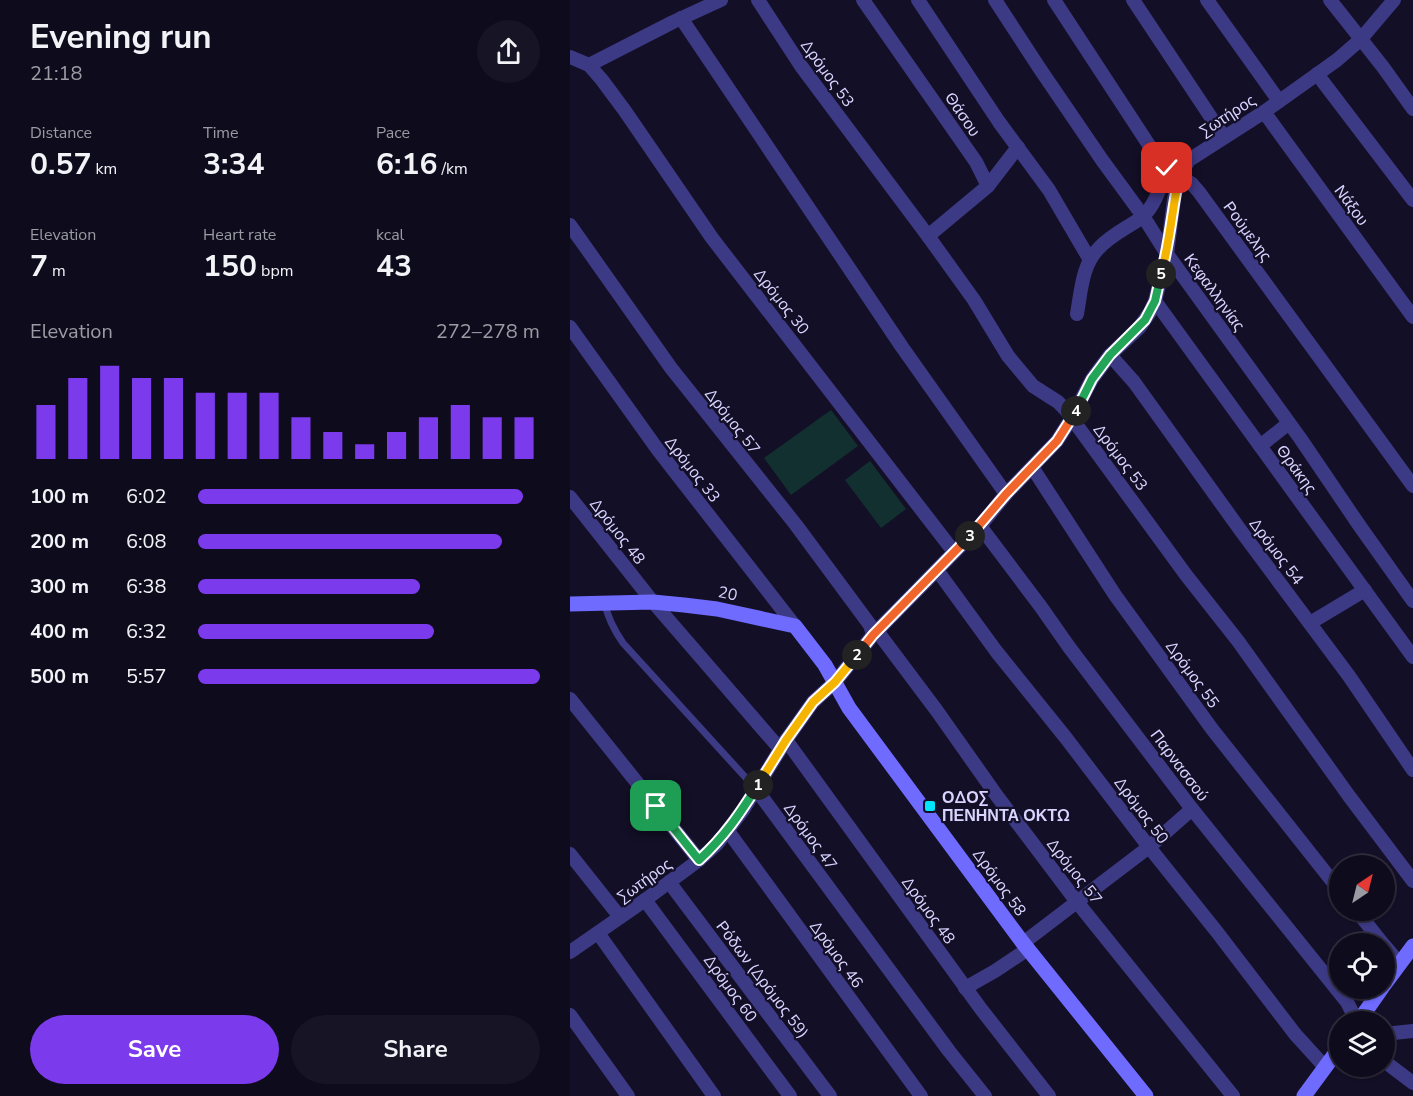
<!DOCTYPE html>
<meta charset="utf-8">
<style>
:root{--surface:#0e0b1c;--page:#171425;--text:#f1f3f6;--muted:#9b9ba3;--line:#2e2b3b;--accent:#7c3aed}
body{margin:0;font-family:"Nunito Sans",sans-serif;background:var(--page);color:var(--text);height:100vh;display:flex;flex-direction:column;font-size:22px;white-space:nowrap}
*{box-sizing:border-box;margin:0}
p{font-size:20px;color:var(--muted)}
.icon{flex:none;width:33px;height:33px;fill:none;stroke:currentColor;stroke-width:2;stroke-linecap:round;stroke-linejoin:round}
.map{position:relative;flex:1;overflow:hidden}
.details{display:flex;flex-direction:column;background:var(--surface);width:570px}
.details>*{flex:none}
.needle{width:39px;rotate:35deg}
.controls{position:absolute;left:759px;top:855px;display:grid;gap:12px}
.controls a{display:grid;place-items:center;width:66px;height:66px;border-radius:50%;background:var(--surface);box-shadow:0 2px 4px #0004,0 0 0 2px var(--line);font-size:30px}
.pin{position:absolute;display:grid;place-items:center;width:51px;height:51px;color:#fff;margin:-26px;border-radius:12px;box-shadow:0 3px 9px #0006}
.km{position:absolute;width:30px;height:30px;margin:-15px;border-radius:50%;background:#222;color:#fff;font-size:16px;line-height:30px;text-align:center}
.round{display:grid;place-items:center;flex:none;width:63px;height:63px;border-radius:32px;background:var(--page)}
.summary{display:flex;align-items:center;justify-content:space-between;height:102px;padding:0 30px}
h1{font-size:33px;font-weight:700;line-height:45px}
.stats{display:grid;grid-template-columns:repeat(3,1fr);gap:9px;height:102px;padding:6px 30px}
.stats div{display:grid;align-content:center}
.stats b{font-size:30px;font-weight:700}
.stats small{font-size:16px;font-weight:400}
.stats p{font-size:16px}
.chart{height:168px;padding:12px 30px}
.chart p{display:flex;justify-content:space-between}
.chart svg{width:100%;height:108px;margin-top:6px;stroke:var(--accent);stroke-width:6}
.cta{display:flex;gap:12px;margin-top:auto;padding:12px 30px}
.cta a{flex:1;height:69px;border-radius:36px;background:var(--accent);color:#fff;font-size:24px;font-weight:700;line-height:69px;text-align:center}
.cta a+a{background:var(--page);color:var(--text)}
ul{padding:0 30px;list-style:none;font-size:20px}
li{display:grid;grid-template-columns:96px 72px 1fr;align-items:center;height:45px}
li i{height:15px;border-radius:8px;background:var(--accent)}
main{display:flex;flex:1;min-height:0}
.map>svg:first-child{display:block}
</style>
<main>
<section class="details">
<div class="summary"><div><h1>Evening run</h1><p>21:18</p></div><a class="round"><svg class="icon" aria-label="share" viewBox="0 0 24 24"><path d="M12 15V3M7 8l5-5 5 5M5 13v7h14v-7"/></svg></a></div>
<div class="stats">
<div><p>Distance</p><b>0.57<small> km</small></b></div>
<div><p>Time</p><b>3:34</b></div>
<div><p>Pace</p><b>6:16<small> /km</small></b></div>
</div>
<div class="stats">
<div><p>Elevation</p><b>7<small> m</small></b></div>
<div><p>Heart rate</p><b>150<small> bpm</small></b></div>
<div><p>kcal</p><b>43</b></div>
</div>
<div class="chart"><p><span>Elevation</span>272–278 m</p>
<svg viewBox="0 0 160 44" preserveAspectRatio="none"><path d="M5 44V22M15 44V11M25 44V6M35 44V11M45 44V11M55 44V17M65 44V17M75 44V17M85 44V27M95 44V33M105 44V38M115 44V33M125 44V27M135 44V22M145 44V27M155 44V27"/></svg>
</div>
<ul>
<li><b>100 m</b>6:02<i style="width:95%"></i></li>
<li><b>200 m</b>6:08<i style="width:89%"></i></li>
<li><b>300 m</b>6:38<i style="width:65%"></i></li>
<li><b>400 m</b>6:32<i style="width:69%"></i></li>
<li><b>500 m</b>5:57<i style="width:100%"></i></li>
</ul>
<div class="cta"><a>Save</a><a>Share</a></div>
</section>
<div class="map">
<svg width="843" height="1096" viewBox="0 0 843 1096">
<rect width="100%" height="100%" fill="#130f26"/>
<g fill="#12302f">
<path d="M261,410L288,446L221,495L194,458Z"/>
<path d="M300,461L336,509L311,528L275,480Z"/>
</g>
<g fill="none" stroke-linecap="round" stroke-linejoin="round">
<path stroke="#3d3a85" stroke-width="7" d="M35,604C38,619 44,630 53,643L186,789"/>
<g stroke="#3d3a85" stroke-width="14">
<path d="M188,0L231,66L358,236L404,300L438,356L463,386L488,402L495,409L616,575L668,641L779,796L843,881"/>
<path d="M293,0L406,162L418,186L358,236"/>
<path d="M348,0L429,122L479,190L520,260"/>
<path d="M425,0L470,69L532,160L573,216L597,254L730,438L789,525L843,601"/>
<path d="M484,0L592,165L622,184L629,192L843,486"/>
<path d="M563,0L654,137"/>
<path d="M637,0L709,101"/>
<path d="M760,0L813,67L843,109"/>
<path d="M111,18L332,347L436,494"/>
<path d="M0,57L19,65L32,80L55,111L142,238L384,552"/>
<path d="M19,65L103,22L151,0"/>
<path d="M747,74L843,200"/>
<path d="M694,112L843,317"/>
<path d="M418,186L448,147"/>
<path d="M0,225L101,368L226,525L300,625L303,635"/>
<path d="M585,301L843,657"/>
<path d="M507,314C511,292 512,264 529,248C541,235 557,228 571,218C585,207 591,185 597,168"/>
<path d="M0,327L88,450L225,626"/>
<path d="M540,355L564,382L671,531L779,676L843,770"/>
<path d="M690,446L719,423"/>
<path d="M462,467L545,595L642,729L770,891"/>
<path d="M0,497L83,602L210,749"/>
<path d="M410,526L471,607L499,647L622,809L777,1002L787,1022"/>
<path d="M367,570L426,651L496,738L579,847L647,932L725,1034L755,1067"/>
<path d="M740,623L795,590"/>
<path d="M307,631L367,711L427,796L507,902L663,1096"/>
<path d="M0,699L129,860"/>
<path d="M216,740L411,1009L479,1096"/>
<path d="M186,789L379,1051L415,1096"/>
<path d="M158,831L351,1096"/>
<path d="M0,854L50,917"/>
<path d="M99,882L260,1096"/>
<path d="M75,900L220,1096"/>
<path d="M786,910L813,944"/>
<path d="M28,933L144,1096"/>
<path d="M453,943L579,847L622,809"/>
<path d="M814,945L830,964"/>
<path d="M0,952L75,900L129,860L147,844L173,810L216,740L243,702L265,682L303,635L410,526L436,494L487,441L501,419L522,379L540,355L569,328L580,312L585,301L597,254L604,199L609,177L619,160L694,112L767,60L790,40L824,0"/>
<path d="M395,988L425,971L458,949"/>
<path d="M0,1015L58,1096"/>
<path d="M814,1034L843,1031"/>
<path d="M814,1061L843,1083"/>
</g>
<g stroke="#6f6bff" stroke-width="15">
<path d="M0,604L83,602L114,605L147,609L225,626L255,665L279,708L453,943L576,1096"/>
<path d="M814,985L843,946"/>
<path d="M788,1022L812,988"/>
<path d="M734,1096L770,1047"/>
</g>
</g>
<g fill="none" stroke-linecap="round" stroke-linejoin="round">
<g stroke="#fff" stroke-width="12">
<path id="split-1" d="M86,806L129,860C155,836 169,815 188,785"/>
</g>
<g stroke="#fff" stroke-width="12">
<path id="split-2" d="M188,785L216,740L243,702L265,682L287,655"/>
</g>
<g stroke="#fff" stroke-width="12">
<path id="split-3" d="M287,655L303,635L400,536"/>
</g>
<g stroke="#fff" stroke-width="12">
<path id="split-4" d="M400,536L436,494L487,441L506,411"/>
</g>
<g stroke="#fff" stroke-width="12">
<path id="split-5" d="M506,411L522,379L540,355L575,320L585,301L591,274"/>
</g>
<g stroke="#fff" stroke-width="12">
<path id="split-6" d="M591,274C600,242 602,209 609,177L597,168"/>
</g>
<use href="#split-1" stroke="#22a559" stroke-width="8"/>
<use href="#split-2" stroke="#f5b400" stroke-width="8"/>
<use href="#split-3" stroke="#f0652b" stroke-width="8"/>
<use href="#split-4" stroke="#f0652b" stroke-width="8"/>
<use href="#split-5" stroke="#22a559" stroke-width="8"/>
<use href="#split-6" stroke="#f5b400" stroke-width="8"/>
</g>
<rect fill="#00e5ff" stroke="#130f26" stroke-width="2" x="354" y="800" width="12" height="12" rx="3"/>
<g text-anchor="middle" stroke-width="4.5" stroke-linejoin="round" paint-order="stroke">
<g font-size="16" fill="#d9d4ff" stroke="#130f26">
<text transform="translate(258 73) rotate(54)" y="6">Δρόμος 53</text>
<text transform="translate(393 114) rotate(56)" y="6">Θάσου</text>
<text transform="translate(657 115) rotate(-33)" y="6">Σωτήρος</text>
<text transform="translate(782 205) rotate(54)" y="6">Νάξου</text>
<text transform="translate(678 231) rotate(54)" y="6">Ρούμελης</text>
<text transform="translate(645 292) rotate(54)" y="6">Κεφαλληνίας</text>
<text transform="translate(212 301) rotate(52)" y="6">Δρόμος 30</text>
<text transform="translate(163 421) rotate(52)" y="6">Δρόμος 57</text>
<text transform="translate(551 457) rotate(53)" y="6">Δρόμος 53</text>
<text transform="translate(123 469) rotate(52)" y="6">Δρόμος 33</text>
<text transform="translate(727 469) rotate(54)" y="6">Θράκης</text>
<text transform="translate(48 531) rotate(52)" y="6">Δρόμος 48</text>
<text transform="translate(707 551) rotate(53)" y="6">Δρόμος 54</text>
<text transform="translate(158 593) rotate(12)" y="6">20</text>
<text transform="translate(623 674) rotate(54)" y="6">Δρόμος 55</text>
<text transform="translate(610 765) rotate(53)" y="6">Παρνασσού</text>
<text transform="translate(572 810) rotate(53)" y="6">Δρόμος 50</text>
<text transform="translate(241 836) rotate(54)" y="6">Δρόμος 47</text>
<text transform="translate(505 871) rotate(52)" y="6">Δρόμος 57</text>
<text transform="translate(74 880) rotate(-36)" y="6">Σωτήρος</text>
<text transform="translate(430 882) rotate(54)" y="6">Δρόμος 58</text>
<text transform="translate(359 910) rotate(54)" y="6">Δρόμος 48</text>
<text transform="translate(267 954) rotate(54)" y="6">Δρόμος 46</text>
<text transform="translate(193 979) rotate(53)" y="6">Ρόδων (Δρόμος 59)</text>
<text transform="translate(161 988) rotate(54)" y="6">Δρόμος 60</text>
</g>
<g font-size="16" font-weight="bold" fill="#d9d4ff" stroke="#130f26" text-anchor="start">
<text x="372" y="803">ΟΔΟΣ<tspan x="372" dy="18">ΠΕΝΗΝΤΑ ΟΚΤΩ</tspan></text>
</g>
</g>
</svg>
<div class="controls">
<a><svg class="needle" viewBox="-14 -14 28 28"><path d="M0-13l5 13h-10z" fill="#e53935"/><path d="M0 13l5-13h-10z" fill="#9b9ba3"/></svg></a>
<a><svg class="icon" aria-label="locate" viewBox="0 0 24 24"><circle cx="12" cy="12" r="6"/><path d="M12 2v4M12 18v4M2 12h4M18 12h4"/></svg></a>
<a><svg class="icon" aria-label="layers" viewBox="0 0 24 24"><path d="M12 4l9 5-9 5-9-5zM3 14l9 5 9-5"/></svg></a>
</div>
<div class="pin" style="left:86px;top:806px;background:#1e9e55"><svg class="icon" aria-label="arrive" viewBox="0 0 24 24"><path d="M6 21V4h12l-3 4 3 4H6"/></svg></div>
<div class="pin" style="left:597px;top:168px;background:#d93025"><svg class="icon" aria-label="check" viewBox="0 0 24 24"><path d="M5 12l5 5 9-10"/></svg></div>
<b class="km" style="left:188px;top:785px">1</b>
<b class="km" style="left:287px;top:655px">2</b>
<b class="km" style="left:400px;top:536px">3</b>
<b class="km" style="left:506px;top:411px">4</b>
<b class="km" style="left:591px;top:274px">5</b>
</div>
</main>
